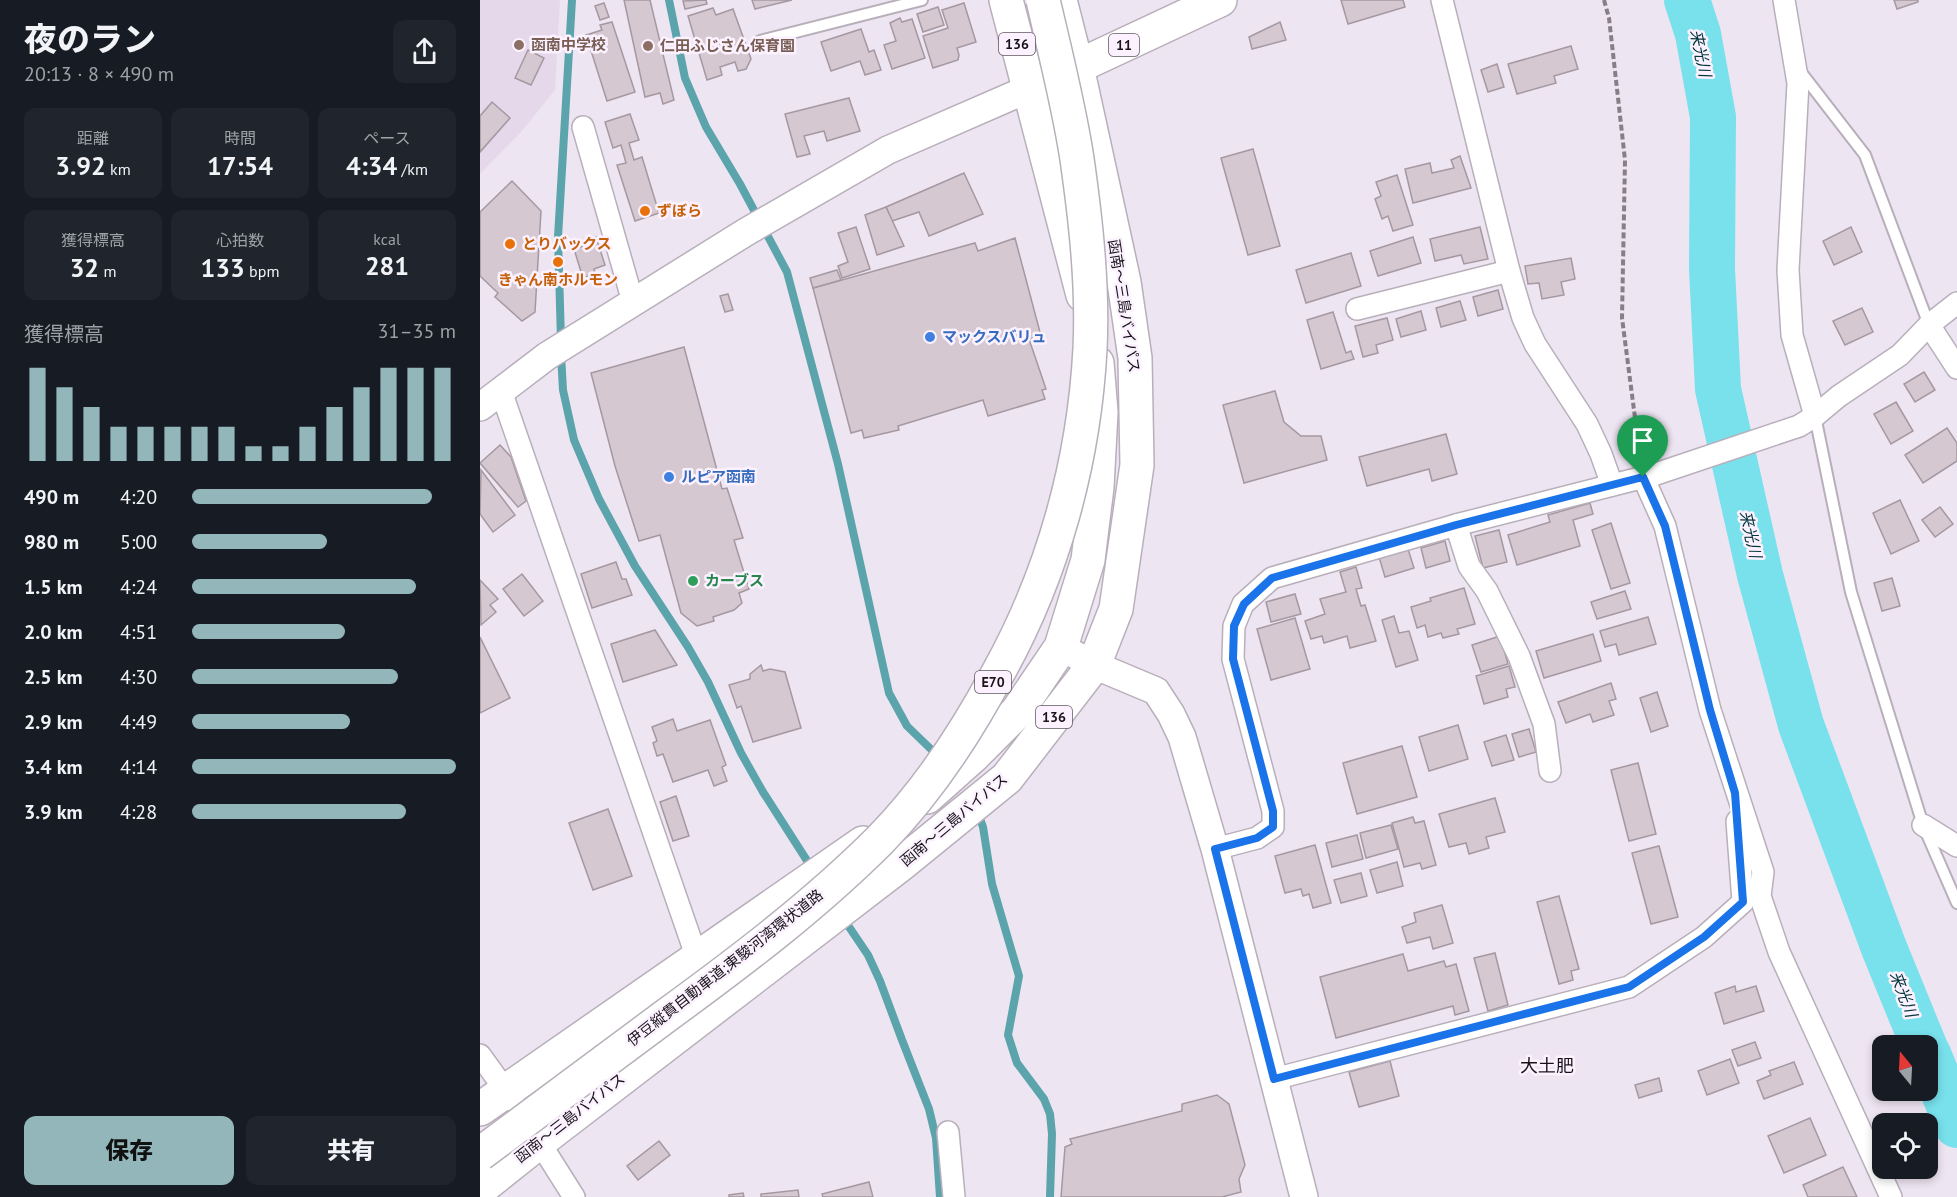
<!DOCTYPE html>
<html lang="ja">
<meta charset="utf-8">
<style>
:root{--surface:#171b24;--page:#20242c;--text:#f1f3f6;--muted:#9ea1a6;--accent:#92b6b9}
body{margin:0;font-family:"PT Sans","Noto Sans JP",sans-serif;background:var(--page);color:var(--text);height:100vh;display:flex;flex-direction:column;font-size:22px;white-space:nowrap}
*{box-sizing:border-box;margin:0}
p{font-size:20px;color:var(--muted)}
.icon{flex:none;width:33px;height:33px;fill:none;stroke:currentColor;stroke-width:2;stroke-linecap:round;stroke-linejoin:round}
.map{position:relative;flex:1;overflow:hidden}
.details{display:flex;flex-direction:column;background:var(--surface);width:480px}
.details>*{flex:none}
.needle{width:39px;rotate:342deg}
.fabs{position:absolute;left:1392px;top:1035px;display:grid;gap:12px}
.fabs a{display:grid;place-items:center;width:66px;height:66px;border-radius:12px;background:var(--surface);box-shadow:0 3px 9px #0003;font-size:30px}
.pin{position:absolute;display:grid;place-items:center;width:51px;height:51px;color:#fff;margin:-62px -26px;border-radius:50% 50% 50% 0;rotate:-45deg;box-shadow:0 0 6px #0007}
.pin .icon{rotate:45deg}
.round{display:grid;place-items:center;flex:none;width:63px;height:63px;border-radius:12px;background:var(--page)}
.headline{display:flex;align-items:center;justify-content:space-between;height:102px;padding:0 24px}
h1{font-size:33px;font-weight:800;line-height:45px}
.stats{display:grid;grid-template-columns:repeat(3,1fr);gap:9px;height:102px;padding:6px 24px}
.stats div{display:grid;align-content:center;border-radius:12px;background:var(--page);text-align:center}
.stats b{font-size:26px;font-weight:800}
.stats small{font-size:16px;font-weight:400}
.stats p{font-size:16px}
.chart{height:168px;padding:12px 24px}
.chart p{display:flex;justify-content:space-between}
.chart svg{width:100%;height:108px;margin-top:6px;stroke:var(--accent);stroke-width:6}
.cta{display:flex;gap:12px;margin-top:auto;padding:12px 24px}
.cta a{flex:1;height:69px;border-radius:12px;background:var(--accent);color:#111;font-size:24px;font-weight:800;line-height:69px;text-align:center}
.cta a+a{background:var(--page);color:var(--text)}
ul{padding:0 24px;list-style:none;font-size:20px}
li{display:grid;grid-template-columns:96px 72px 1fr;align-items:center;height:45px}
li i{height:15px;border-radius:8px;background:var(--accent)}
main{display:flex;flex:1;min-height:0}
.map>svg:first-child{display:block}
</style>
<main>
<section class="details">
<div class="headline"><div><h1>夜のラン</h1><p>20:13 · 8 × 490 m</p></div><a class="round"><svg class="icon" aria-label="share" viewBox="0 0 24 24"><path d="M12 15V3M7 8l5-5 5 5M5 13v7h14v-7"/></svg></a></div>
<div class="stats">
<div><p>距離</p><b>3.92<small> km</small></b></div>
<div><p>時間</p><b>17:54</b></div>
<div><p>ペース</p><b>4:34<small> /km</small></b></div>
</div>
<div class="stats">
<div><p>獲得標高</p><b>32<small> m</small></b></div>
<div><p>心拍数</p><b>133<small> bpm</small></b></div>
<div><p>kcal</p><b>281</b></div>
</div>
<div class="chart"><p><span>獲得標高</span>31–35 m</p>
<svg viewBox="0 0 160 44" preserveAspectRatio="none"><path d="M5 44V6M15 44V14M25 44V22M35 44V30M45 44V30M55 44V30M65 44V30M75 44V30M85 44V38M95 44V38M105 44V30M115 44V22M125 44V14M135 44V6M145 44V6M155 44V6"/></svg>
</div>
<ul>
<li><b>490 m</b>4:20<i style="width:91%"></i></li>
<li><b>980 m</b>5:00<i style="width:51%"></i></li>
<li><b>1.5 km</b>4:24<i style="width:85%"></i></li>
<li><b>2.0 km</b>4:51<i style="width:58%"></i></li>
<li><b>2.5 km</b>4:30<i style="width:78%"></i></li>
<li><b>2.9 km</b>4:49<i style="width:60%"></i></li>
<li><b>3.4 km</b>4:14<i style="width:100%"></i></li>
<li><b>3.9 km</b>4:28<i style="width:81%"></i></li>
</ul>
<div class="cta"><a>保存</a><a>共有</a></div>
</section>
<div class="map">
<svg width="1477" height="1197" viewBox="0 0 1477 1197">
<rect width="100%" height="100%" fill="#eee5f2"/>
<path fill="#e6d8eb" d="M0,0H80L75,90L42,131L0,174Z"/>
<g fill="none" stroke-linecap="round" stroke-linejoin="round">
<g stroke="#5ba4ac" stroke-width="8">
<path d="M189,0L205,78L226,127L260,184L307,272L358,464L409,693L427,726L459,757"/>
<path d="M81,340L78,237L92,0"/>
<path d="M81,355L83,390L94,440L119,499L155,566L208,647L228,682L261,753L283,792L333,870"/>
<path d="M498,813L503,827L512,884L539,976L528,1035L537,1063L564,1099L570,1114L572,1134L570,1197"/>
<path d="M363,918L388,955L400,981L422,1040L449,1109L456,1138L460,1197"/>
</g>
<g stroke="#78e1ec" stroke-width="46">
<path d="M1207,0L1218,34L1233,117L1232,269L1238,389L1280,575L1321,725L1404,948L1444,1046"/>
<path d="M1448,1054L1477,1125"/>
</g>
</g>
<g fill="#d5c8d1" stroke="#a598a1" stroke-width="1.5">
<path d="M144,0H170L194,100L183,104L180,93L165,97Z"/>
<path d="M226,0L227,4L205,9L203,1Z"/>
<path d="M272,0H312L275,9Z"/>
<path d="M861,0H923L925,7L868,24Z"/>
<path d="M1414,0H1438V2L1417,9Z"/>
<path d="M124,3L129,17L120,20L115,6Z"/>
<path d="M484,3L496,42L477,48L479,55L478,60L453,68L443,36L468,28L462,10Z"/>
<path d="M458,7L464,25L443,32L437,14Z"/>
<path d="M233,8L236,15L253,9L271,59L266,69L258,71L255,62L240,67L242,75L227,80L208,16Z"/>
<path d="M420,18L422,22L432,19L445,58L412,69L404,45L416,41L410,23Z"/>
<path d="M132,22L155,92L127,101L106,35L122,30L120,25Z"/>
<path d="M800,22L806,40L772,49L769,37Z"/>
<path d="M381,29L389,52L394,50L401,70L385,75L380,61L351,71L341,42Z"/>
<path d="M1091,46L1098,69L1074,76L1076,83L1037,94L1028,64Z"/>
<path d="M48,50L64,58L51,85L35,78Z"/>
<path d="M1017,64L1024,87L1008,92L1001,70Z"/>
<path d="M369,98L380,131L347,141L344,131L324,136L330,154L317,157L305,114Z"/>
<path d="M12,102L30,118L0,152V116Z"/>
<path d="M150,114L159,140L149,143L154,160L162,157L179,213L155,221L137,165L146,163L141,145L133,148L125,122Z"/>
<path d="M773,149L800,246L768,255L741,158Z"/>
<path d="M980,156L991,188L933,203L925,169L950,163L952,173L974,168L971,160Z"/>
<path d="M484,173L503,214L449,236L439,212L412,221L406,207Z"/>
<path d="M917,175L933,225L913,231L908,216L902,219L895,199L901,196L896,182Z"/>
<path d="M32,181L61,211L55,312L42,321L15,297L18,293L0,276V212Z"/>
<path d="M406,207L424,246L397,255L385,215Z"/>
<path d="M376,227L390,269L362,278L358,266L368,262L358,233Z"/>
<path d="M1000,227L1008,259L984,264L981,255L955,261L950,239Z"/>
<path d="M1371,227L1382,252L1354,265L1343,241Z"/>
<path d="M116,237L125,265L114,269L115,274L103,278L94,249L104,246L103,242Z"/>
<path d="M933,237L941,263L898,276L890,251Z"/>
<path d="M535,238L561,336L549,339L566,389L562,390L565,399L508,416L503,400L418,426L419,430L384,438L382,430L371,433L333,288L495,243L498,251Z"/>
<path d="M871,253L881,286L826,303L816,270Z"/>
<path d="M1091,258L1095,279L1081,282L1084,295L1062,299L1059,283L1048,284L1045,266Z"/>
<path d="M357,270L361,280L333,288L330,278Z"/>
<path d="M1018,290L1023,309L998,316L993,297Z"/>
<path d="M248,294L253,310L245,312L240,296Z"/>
<path d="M980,301L986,320L961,327L956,308Z"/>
<path d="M1382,308L1393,332L1365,345L1353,321Z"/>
<path d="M941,311L946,330L921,337L916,319Z"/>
<path d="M853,312L866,353L871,351L874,359L841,369L827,320Z"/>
<path d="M907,318L913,340L896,345L898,353L883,357L875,326Z"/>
<path d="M204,347L242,489L247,488L263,538L254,540L269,589L259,593L262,603L254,610L233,617L234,621L217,626L201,613L180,535L159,541L135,466L111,373Z"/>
<path d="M1444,372L1455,390L1435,402L1424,384Z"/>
<path d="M795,391L804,422L821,436H841L847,460L764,483L743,405Z"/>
<path d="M1416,402L1433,431L1411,444L1394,414Z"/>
<path d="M1467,428L1477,443V461L1443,483L1425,455Z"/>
<path d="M966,434L977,474L952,481L949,469L887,486L879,457Z"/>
<path d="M20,445L31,457L46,501L38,507L0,463Z"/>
<path d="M1,470L35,515L13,532L0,514Z"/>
<path d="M1420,500L1439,541L1411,554L1393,513Z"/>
<path d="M1110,503L1113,514L1093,520L1100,546L1037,565L1028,535L1070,522L1068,515Z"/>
<path d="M1460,507L1473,524L1455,537L1442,520Z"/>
<path d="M1131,523L1150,583L1131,589L1112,530Z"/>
<path d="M1019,530L1027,562L1003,568L995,536Z"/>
<path d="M965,541L970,561L946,568L941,548Z"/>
<path d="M928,549L934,568L905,577L899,557Z"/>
<path d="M136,562L142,579H146L152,595L112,608L101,574Z"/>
<path d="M876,567L882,588L876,589L881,606L885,605L896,641L870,648L867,636L844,643L842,636L831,639L825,621L845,614L840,599L866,592L860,572Z"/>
<path d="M42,574L63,601L44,616L23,589Z"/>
<path d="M1412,578L1420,606L1402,611L1394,583Z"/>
<path d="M0,580L18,599L10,605L16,612L1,625Z"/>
<path d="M984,588L995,624L977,629L979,634L963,638L961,633L948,637L945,625L937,628L931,607L951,601L950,598Z"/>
<path d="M1145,591L1151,609L1117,619L1111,602Z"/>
<path d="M815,594L821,614L791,622L786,602Z"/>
<path d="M914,616L919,633L929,631L938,660L916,667L902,620Z"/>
<path d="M1168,617L1176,644L1139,655L1136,644L1125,647L1120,631Z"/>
<path d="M815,618L830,669L791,680L777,629Z"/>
<path d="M175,630L197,665L143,682L131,644Z"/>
<path d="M1113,634L1121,661L1064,678L1056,651Z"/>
<path d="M1020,636L1028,664L1001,672L992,645Z"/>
<path d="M0,637L30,698L0,713Z"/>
<path d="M281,665L283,671L290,669L305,672L321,728L273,742L261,706L257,708L249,685L270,679V674Z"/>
<path d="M1029,666L1035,687L1026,689L1028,697L1004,704L996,676Z"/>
<path d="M1131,683L1136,699L1129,701L1134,715L1113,722L1110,714L1086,723L1078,702Z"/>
<path d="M1177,692L1188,726L1171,732L1160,698Z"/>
<path d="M193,719L197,731L230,720L246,765L242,767L247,781L234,786L228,770L193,782L183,754L177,756L173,743L177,741L172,727Z"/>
<path d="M978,725L988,759L949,771L939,737Z"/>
<path d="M1049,729L1056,752L1039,757L1032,734Z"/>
<path d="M1026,735L1034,760L1012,766L1004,742Z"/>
<path d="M922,746L937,797L877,814L863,763Z"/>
<path d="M1158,763L1176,834L1149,841L1131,770Z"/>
<path d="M196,796L209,836L193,841L180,802Z"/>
<path d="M1015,798L1025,832L1006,837L1009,848L989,854L986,843L969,847L959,814Z"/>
<path d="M128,809L152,876L113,890L89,823Z"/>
<path d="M933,817L935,823L944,821L956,865L942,869L940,863L924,867L912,823Z"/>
<path d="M911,825L918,849L886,858L880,833Z"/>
<path d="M877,835L883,859L852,867L846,843Z"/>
<path d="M835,845L851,903L833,908L829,894L823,896L821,889L805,893L795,856Z"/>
<path d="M1179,846L1198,917L1171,924L1152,853Z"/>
<path d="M917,862L923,886L897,893L890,870Z"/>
<path d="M881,873L887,896L861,903L854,880Z"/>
<path d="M1079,896L1099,969L1091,971L1093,980L1079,984L1057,902Z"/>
<path d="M962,905L973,943L953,949L950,937L927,943L922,927L936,922L934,913Z"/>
<path d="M1015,953L1028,1005L1008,1011L994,958Z"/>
<path d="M923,954L928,971L964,961L966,967L976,964L989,1011L975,1015L973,1006L856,1038L840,977Z"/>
<path d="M1255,986L1256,992L1276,986L1284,1011L1244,1024L1235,993Z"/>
<path d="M1275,1042L1281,1058L1258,1066L1252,1050Z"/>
<path d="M1250,1059L1259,1083L1227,1095L1218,1071Z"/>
<path d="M910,1061L919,1096L879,1107L869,1072Z"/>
<path d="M1314,1062L1323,1084L1284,1099L1277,1081L1291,1075L1289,1071Z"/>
<path d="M1179,1078L1182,1091L1159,1098L1155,1085Z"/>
<path d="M737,1095L749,1104L765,1165L759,1179L761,1192L742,1197H581L585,1147L592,1144L590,1139L702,1111V1104Z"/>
<path d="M1330,1118L1346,1155L1304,1173L1288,1136Z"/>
<path d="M179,1141L190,1155L158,1180L147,1166Z"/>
<path d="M1363,1167L1377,1197H1328L1323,1185Z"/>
<path d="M389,1182L393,1197H343L342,1194Z"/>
<path d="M318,1190L319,1197H281V1194Z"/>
<path d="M263,1193L264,1197H249V1195Z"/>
</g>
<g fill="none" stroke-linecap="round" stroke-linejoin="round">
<g stroke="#b8afbb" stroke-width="14">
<g id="service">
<path d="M280,41L442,0"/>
<path d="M1320,71L1385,155L1449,325"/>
<path d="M1335,416L1371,592L1443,825L1477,903"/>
</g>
</g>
<g stroke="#b8afbb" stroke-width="24">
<g id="minor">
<path d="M962,0L1029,271L1043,318L1055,344L1107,424L1121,454L1132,485"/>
<path d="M1304,0L1318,83L1308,270L1312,335L1335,416"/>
<path d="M103,127L153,302"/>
<path d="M877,309L1029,271"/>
<path d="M1449,325L1477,368"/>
<path d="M21,391L217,958"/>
<path d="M1163,477L1185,526L1230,710L1283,872L1280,896L1299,952L1411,1197"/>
<path d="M976,525L989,566L1007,591L1039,656L1064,724L1070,771"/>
<path d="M1443,825L1477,846"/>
<path d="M735,849L777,838L793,827V811L753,659L754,626L763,604L792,578L976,525L1176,474L1319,426L1335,416L1359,396L1420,355L1449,325L1477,303"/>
<path d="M0,1055L33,1101"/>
<path d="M794,1079L1149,987L1224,937L1263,902L1257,821"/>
<path d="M53,1132L94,1197"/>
<path d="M468,1132L474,1197"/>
</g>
</g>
<g stroke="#b8afbb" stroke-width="30">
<g id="tertiary">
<path d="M0,407L67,356L266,232L408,150L548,89"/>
<path d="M581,647L614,665L676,691L691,714L702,737L735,849L824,1197"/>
</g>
</g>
<g stroke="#b8afbb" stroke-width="36">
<path id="primary" d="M573,78L740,0"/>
</g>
<g stroke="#b8afbb" stroke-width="36">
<g id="trunk">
<path d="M526,0L603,295"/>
<path d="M447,797L493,756L537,712L581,647L608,560L617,487L621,412L617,363"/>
<path d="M0,1109L383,843"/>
<path d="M0,1189L59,1142L420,865L527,778L614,665L636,609L657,465L655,358L644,282L597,67L580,0"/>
</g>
</g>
<path stroke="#867f88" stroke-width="4" stroke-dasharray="6 3" stroke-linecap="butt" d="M1124,0L1129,18L1145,160L1142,318L1160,456"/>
<use href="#service" stroke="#fff" stroke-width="10"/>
<use href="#minor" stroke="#fff" stroke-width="21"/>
<use href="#tertiary" stroke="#fff" stroke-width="27"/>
<use href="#primary" stroke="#fff" stroke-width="33"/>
<use href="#trunk" stroke="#fff" stroke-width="33"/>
<g stroke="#b8afbb" stroke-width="36" stroke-linecap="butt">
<path id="motorway-bridge" d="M0,1154C62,1108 125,1061 187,1015C261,961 335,905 400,840C448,791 486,733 518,673C573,574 604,462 610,349C613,286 606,222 597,159C589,106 575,52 563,0"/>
</g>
<use href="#motorway-bridge" stroke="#fff" stroke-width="33"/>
</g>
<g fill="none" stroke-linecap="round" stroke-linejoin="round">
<g stroke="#fff" stroke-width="12">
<path id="route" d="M1163,477L1185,526L1230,710L1255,793L1263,902L1224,937L1149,987L794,1079L735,849L777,838L793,827V811L753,659L754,626L764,604L792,578L976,525Z"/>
</g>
<use href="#route" stroke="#1a73e8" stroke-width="8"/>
</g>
<g fill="#8d6e63" stroke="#fcf2ff" stroke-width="2">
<circle cx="39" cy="45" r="6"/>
<circle cx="168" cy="46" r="6"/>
</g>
<g fill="#e8710a" stroke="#fcf2ff" stroke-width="2">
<circle cx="165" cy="211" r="6"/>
<circle cx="30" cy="244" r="6"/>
<circle cx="78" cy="262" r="6"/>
</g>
<g fill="#3f7fe0" stroke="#fcf2ff" stroke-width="2">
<circle cx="450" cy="337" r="6"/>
<circle cx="189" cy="477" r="6"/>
</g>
<circle fill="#2e9e5b" stroke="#fcf2ff" stroke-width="2" cx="213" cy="581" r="6"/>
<g text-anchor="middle" stroke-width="5" stroke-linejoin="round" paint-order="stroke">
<g fill="#fcf2ff" stroke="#5c575d" stroke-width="1.5">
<rect x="519" y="33" width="36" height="22" rx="4.5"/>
<rect x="629" y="34" width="30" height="22" rx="4.5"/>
<rect x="495" y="671" width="36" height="22" rx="4.5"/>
<rect x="556" y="706" width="36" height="22" rx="4.5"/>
</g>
<g font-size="14" font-weight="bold" fill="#171418">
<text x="537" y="49">136</text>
<text x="644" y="50">11</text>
<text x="513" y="687">E70</text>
<text x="574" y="722">136</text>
</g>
<g font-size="15" font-weight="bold" fill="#785e54" stroke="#fcf2ff" text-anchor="start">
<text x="51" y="50">函南中学校</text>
<text x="180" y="51">仁田ふじさん保育園</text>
</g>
<g font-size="15" font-weight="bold" fill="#c56008" stroke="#fcf2ff" text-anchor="start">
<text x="177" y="216">ずぼら</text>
<text x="42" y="249">とりバックス</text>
<text x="78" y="285" text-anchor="middle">きゃん南ホルモン</text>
</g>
<g font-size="15" fill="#171418" stroke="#fcf2ff">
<text transform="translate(644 306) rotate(81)" y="5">函南～三島バイパス</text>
<text transform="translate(474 820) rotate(-40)" y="5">函南～三島バイパス</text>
<text transform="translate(245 968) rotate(-38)" y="5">伊豆縦貫自動車道;東駿河湾環状道路</text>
<text transform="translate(90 1118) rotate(-38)" y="5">函南～三島バイパス</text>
</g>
<g font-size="15" font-weight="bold" fill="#366cbe" stroke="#fcf2ff" text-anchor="start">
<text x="462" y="342">マックスバリュ</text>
<text x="201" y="482">ルピア函南</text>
</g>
<g font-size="15" font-weight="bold" fill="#27864d" stroke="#fcf2ff" text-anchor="start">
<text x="225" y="586">カーブス</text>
</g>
<g font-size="16" font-style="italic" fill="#00353a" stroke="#fcf2ff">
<text transform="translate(1221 53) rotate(78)" y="6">来光川</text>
<text transform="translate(1271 534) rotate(77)" y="6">来光川</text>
<text transform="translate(1424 994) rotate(69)" y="6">来光川</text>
</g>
<g font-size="18" fill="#171418" stroke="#fcf2ff">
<text x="1067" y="1072">大土肥</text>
</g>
</g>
</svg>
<div class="fabs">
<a><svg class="needle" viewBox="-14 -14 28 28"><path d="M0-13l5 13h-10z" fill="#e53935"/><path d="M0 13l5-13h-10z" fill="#9ea1a6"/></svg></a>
<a><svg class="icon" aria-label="locate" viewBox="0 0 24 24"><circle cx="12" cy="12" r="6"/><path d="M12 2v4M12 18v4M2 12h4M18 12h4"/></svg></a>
</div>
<div class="pin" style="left:1163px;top:477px;background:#1e9e55"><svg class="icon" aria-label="arrive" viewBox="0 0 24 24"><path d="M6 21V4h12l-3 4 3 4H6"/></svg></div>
</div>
</main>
